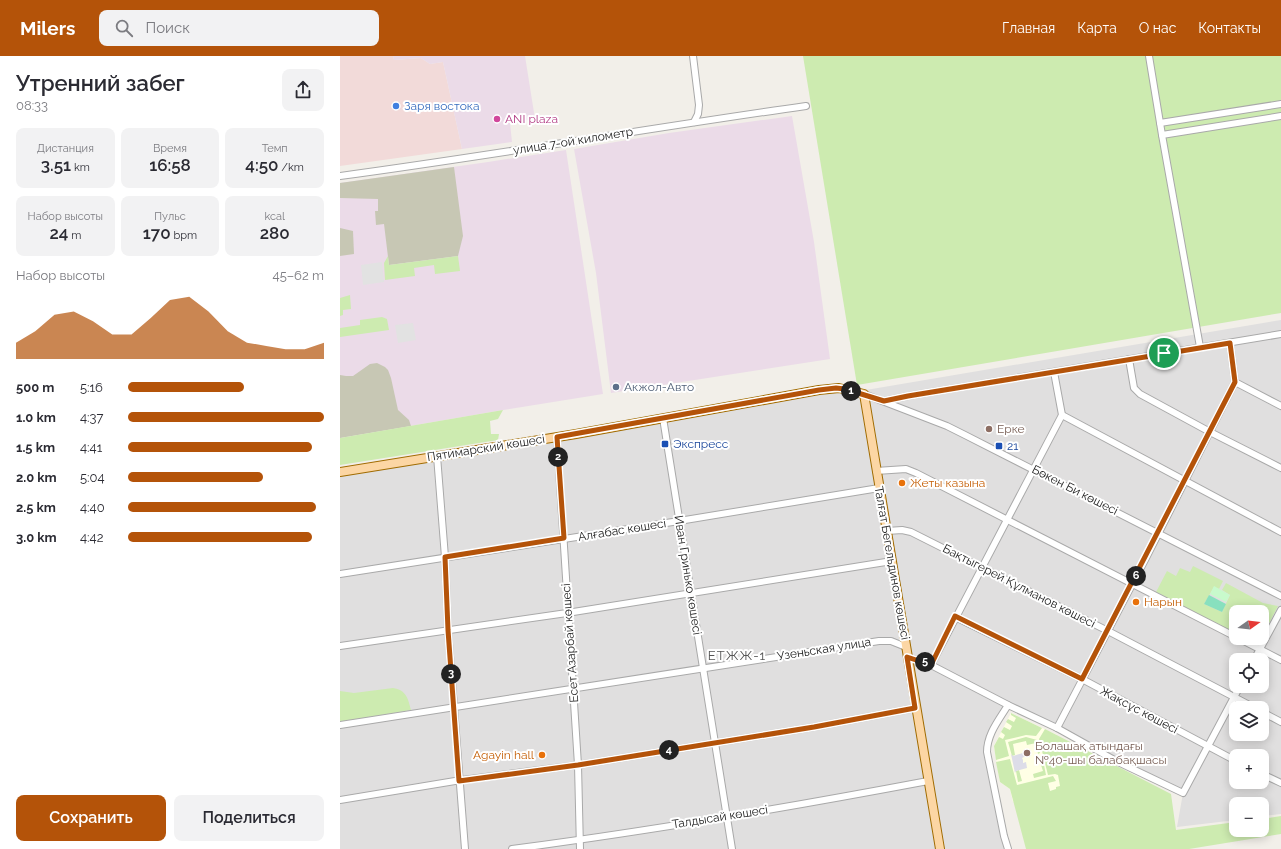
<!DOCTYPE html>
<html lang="ru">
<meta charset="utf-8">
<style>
:root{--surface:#fff;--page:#f2f2f3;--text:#2b2b33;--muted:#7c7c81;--accent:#b45309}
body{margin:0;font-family:Raleway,sans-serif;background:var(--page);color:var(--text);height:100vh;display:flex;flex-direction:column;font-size:15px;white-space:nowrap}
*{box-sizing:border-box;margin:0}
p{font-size:13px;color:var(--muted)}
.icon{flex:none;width:22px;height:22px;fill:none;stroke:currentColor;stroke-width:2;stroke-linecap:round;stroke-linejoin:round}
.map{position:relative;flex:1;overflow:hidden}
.drawer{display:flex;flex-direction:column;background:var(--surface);width:340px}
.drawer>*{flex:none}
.needle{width:26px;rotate:76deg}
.tools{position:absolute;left:889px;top:549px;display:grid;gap:8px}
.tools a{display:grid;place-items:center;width:40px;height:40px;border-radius:8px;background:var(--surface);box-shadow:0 2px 10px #0003;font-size:20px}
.pin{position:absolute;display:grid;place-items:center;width:34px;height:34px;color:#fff;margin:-17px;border:2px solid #fff;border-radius:50%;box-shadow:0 1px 4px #0007}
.km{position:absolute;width:20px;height:20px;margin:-10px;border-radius:50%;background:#222;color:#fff;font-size:11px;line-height:20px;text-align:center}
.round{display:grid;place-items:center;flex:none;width:42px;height:42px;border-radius:8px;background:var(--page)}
.headline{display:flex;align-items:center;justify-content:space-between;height:68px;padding:0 16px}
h1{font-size:22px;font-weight:600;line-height:30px}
.stats{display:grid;grid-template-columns:repeat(3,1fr);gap:6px;height:68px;padding:4px 16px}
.stats div{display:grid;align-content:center;border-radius:8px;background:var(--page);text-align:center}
.stats b{font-size:17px;font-weight:600}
.stats small{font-size:11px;font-weight:400}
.stats p{font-size:11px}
.chart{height:112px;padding:8px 16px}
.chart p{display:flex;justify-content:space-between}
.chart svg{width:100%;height:72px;margin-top:4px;fill:var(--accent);opacity:.7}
.button{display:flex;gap:8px;margin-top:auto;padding:8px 16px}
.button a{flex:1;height:46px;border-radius:8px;background:var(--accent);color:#fff;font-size:16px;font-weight:600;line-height:46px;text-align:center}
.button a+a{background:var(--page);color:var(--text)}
ul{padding:0 16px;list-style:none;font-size:13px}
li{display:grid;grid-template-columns:64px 48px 1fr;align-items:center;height:30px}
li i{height:10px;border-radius:5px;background:var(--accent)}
header{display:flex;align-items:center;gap:24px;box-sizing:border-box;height:56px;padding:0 20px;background:var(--accent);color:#fff}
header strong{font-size:19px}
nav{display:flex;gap:22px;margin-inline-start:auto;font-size:14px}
.search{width:280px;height:36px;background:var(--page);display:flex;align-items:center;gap:10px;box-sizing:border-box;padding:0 14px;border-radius:8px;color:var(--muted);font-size:15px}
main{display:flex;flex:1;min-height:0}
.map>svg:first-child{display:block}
</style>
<header>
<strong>Milers</strong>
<div class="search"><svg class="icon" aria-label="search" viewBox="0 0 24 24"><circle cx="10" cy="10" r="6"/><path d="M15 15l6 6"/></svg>Поиск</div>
<nav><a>Главная</a><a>Карта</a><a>О нас</a><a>Контакты</a></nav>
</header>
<main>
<section class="drawer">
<div class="headline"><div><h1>Утренний забег</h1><p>08:33</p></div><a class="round"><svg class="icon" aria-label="share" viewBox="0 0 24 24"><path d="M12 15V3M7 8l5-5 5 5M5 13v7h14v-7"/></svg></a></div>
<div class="stats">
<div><p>Дистанция</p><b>3.51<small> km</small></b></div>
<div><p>Время</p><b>16:58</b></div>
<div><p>Темп</p><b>4:50<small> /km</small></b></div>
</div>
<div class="stats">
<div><p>Набор высоты</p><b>24<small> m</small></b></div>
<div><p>Пульс</p><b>170<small> bpm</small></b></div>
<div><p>kcal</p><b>280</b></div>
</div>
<div class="chart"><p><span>Набор высоты</span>45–62 m</p>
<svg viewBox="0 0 160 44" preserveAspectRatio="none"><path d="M0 44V34L10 27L20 17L30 15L40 21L50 29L60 29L70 19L80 8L90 6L100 15L110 27L120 34L130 36L140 38L150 38L160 34V44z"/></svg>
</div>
<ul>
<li><b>500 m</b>5:16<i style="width:59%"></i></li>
<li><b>1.0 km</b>4:37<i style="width:100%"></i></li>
<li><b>1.5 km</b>4:41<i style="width:94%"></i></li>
<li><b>2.0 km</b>5:04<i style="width:69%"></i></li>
<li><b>2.5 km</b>4:40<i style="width:96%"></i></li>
<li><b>3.0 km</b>4:42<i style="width:94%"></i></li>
</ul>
<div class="button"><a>Сохранить</a><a>Поделиться</a></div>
</section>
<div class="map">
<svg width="941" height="793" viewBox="0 0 941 793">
<rect width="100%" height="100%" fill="#f2efe9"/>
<path fill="#e0dfdf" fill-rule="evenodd" d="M941,264V758L922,760V748H896V764L837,771L843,737L668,649L647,687L668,793H0V416L479,334L524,338L526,334ZM896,556H922V582H896ZM896,604H922V630H896ZM896,652H922V678H896ZM896,700H922V726H896Z"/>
<path fill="#f2dad9" d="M0,0H53L54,4L81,2L90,8L103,6L122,93L0,110Z"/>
<g fill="#ebdbe8">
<path d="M53,0H185L195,63L170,67L172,86L122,93L103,6L90,8L81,2L54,4Z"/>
<path d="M452,60L474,186L490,303L271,337L256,217L234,93L329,77Z"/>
<path d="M226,94L263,338L163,354L0,382V127L148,106Z"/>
</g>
<path fill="#ffffe5" d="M671,657L717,679L724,738L673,746L670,733L660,726L654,690Z"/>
<g fill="#c7c7b4">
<path d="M114,111L123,180L118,200L49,209L44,168L36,169L35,155H38V143L0,142V127Z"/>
<path d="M0,172L13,175L14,198L0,200Z"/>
<path d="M37,307L45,311L48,314L51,322L58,354L69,364L71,370L0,382V319L6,320H13L30,308Z"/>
</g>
<g fill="#cdebb0">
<path d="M463,0H941V257L517,329Z"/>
<path d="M48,200L49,209L118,200L120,215L95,218L94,209L74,212L75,220L45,224L44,207Z"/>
<path d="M10,239L11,253L3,254V259L0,260V242Z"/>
<path d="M42,261L47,263L49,274L0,281V272L20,269V264Z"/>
<path d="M163,354L158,363L150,365L151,378H159L158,384L0,409V382Z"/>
<path d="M853,510L883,525L879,533L874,531L864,548L882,556L890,539L882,534L886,527L923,547L938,550L922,581V556H896V578L816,536L827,515L836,520L840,512L850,516Z"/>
<path d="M53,632C66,634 68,642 71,654L0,666V635L14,637Z"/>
<path d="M671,657L702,672L696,680L686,679L665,684L669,700L656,704L654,690L659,681L663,683L665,679L661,676L664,671L670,674L672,670L666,666L668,663L674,666L676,662L671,659Z"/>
<path d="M705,673L831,738L836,774L896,766V774H922V763L941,760V778L849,793H686L670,733L660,726L656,706L670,703L677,729L713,720L716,725L708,727L710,735L716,733V731L720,730L718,719L715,718L708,719L699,683Z"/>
<path d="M686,681L697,684L700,697L698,698L696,687L687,689L686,685L673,688L675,699L672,700L668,686Z"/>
<path d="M699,703L703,704L706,719L678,726L676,715L679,714L682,725L694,722L693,718L703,715Z"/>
</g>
<path fill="#c8facc" d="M874,530L890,539L886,546L870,538Z"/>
<path fill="#88e0be" d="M869,539L886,548L882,556L864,548Z"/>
<g fill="#e2e2e2">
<path d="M42,206L44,226L23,229L21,209Z"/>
<path d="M73,267L76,284L58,287L55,269Z"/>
</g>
<path fill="#dddde8" d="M683,697L684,701L682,702L683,704V707L686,706L687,712L676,715L675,717L671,698L673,700Z"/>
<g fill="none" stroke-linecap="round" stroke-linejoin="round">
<g stroke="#a9a9a9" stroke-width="8">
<g id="minor">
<path d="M353,0L359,49L358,58L354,66"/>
<path d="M809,0L822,79L860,291"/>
<path d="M820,67L941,48"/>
<path d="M822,79L941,60"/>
<path d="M0,120C156,99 310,72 466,50"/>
<path d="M789,303L794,332L800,338L870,376L941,412"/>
<path d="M895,326L941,350"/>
<path d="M524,338L607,370L625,379L941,540"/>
<path d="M544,345L568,340L941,278"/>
<path d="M722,359L941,476"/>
<path d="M323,362L392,793"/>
<path d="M217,381L238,709L240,793"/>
<path d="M97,400L105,501L108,574L125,793"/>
<path d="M536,415L566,413L576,417L896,581"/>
<path d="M547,475L562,474L571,476L768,575L915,652"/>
<path d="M0,518L339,465L539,432"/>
<path d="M615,561L742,623L896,705"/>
<path d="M898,582L941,604"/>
<path d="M0,590L227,557L552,505"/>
<path d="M567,601L591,609L668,649L717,672L778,706L843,737L900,630"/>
<path d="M914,604L941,554"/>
<path d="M591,609L722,359L714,316"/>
<path d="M668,649C659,664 647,678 647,696L664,780L668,793"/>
<path d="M922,656L941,666"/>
<path d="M0,669L539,585H551L566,591"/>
<path d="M717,672L806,502L895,326L890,287"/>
<path d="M922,718L941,727"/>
<path d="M0,744L115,725L238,709L474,671L575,652"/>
<path d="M172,793C311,775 450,751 588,725"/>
</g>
</g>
<g stroke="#a06b00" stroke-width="10">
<path id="major" d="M0,416L236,378L479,334L499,332L524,338L600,793"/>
</g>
<use href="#minor" stroke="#fff" stroke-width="6"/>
<use href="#major" stroke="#fcd6a4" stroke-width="8"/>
</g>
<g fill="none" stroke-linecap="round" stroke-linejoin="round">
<g stroke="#fff" stroke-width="8">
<path id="route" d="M890,287L895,326L742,623L615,560L591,609L567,601L575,652L474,671L238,709L119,725L108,574L105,501L224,482L217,381L479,334L496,332L505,333L544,345L568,340Z"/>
</g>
<use href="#route" stroke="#b45309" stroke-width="5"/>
</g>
<circle fill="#3f7fe0" stroke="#fff" stroke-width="1.5" cx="56" cy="50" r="4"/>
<circle fill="#d1479c" stroke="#fff" stroke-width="1.5" cx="157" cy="63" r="4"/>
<circle fill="#5c6f8a" stroke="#fff" stroke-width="1.5" cx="276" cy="331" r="4"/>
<g fill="#8d6e63" stroke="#fff" stroke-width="1.5">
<circle cx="649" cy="373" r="4"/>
<circle cx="687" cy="697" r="4"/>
</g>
<g fill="#1a4fb4" stroke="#fff" stroke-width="1.5">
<rect x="321" y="384" width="8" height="8" rx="2"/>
<rect x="655" y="386" width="8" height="8" rx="2"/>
</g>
<g fill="#e8710a" stroke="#fff" stroke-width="1.5">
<circle cx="562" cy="427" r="4"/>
<circle cx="796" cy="546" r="4"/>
<circle cx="202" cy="699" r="4"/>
</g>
<g text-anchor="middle" stroke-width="4" stroke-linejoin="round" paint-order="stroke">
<g font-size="12" fill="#366cbe" stroke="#fff" text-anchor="start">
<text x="64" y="54">Заря востока</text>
</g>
<g font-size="12" fill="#b23c85" stroke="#fff" text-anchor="start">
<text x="165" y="67">ANI plaza</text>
</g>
<g font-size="12" fill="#222" stroke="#fff">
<text transform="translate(233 85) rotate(-9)" y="4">улица 7-ой километр</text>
<text transform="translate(146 392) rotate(-9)" y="4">Пятимарский көшесі</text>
<text transform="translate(735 434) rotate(27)" y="4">Бөкен Би көшесі</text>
<text transform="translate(282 474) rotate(-9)" y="4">Алғабас көшесі</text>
<text transform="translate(552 507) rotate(80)" y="4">Талғат Бегельдинов көшесі</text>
<text transform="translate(348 519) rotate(81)" y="4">Иван Гринько көшесі</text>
<text transform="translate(679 530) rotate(27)" y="4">Бақтыгерей Құлманов көшесі</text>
<text transform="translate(230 587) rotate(-94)" y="4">Есет Азарбай көшесі</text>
<text transform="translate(484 593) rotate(-9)" y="4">Узеньская улица</text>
<text transform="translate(799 654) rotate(28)" y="4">Жақсұс көшесі</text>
<text transform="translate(380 761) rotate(-9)" y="4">Талдысай көшесі</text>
</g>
<g font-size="12" fill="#4e5e75" stroke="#fff" text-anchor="start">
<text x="284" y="335">Акжол-Авто</text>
</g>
<g font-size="12" fill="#785e54" stroke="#fff" text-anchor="start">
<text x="657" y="377">Ерке</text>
<text x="695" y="694">Болашақ атындағы<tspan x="695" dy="14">№40-шы балабақшасы</tspan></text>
</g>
<g font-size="12" fill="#164399" stroke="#fff" text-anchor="start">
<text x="333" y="392">Экспресс</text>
<text x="667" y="394">21</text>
</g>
<g font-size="12" fill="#c56008" stroke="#fff" text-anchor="start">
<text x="570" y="431">Жеты казына</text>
<text x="804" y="550">Нарын</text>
<text x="194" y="703" text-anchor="end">Agayin hall</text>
</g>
<g font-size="13" letter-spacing="1" fill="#555" stroke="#fff">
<text x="397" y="604">ЕТЖЖ-1</text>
</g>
</g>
</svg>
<div class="tools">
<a><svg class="needle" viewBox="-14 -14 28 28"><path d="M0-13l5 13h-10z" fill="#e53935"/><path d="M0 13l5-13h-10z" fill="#7c7c81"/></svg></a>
<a><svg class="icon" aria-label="locate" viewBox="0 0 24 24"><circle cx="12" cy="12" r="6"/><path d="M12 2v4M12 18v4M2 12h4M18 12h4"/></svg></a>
<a><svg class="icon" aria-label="layers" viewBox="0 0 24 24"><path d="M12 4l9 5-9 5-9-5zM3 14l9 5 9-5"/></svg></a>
<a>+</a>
<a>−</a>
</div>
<div class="pin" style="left:824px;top:297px;background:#1e9e55"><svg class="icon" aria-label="arrive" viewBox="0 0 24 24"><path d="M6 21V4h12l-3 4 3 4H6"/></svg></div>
<b class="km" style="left:511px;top:335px">1</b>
<b class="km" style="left:218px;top:401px">2</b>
<b class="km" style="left:111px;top:618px">3</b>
<b class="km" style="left:329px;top:694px">4</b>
<b class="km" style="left:585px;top:606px">5</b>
<b class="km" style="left:796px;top:520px">6</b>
</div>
</main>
